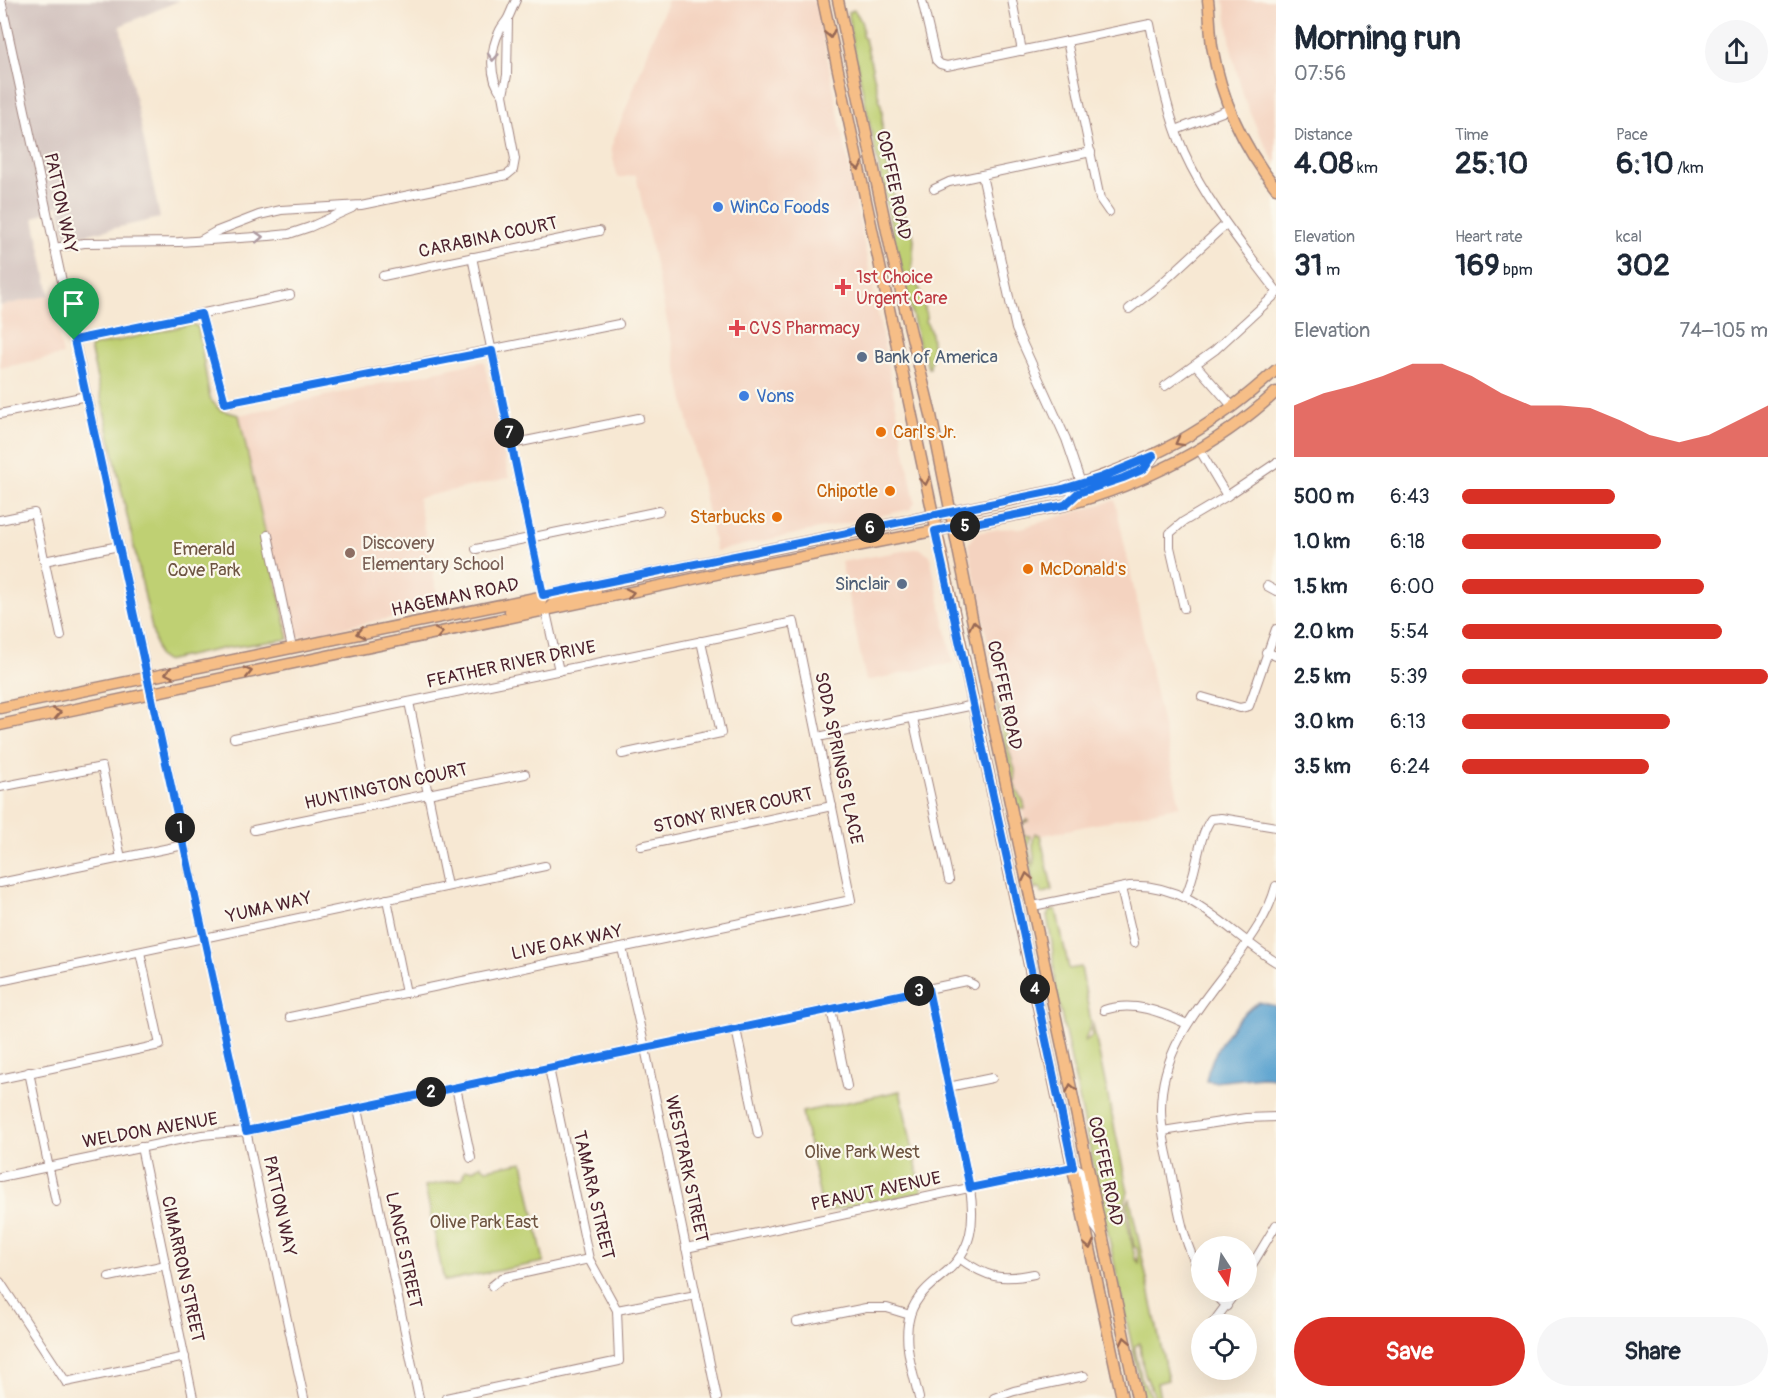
<!DOCTYPE html>
<meta charset="utf-8">
<style>
:root{--surface:#fff;--page:#f6f6f7;--text:#1f2937;--muted:#747a83;--accent:#d93025}
body{margin:0;font-family:Pangolin,sans-serif;background:var(--page);color:var(--text);height:100vh;display:flex;flex-direction:column;font-size:22px;white-space:nowrap}
*{box-sizing:border-box;margin:0}
p{font-size:20px;color:var(--muted)}
.icon{flex:none;width:33px;height:33px;fill:none;stroke:currentColor;stroke-width:2;stroke-linecap:round;stroke-linejoin:round}
.map{position:relative;flex:1;overflow:hidden}
.drawer{display:flex;flex-direction:column;background:var(--surface);width:510px}
.drawer>*{flex:none}
.needle{width:39px;rotate:168deg}
.fabs{position:absolute;left:1191px;top:1236px;display:grid;gap:12px}
.fabs a{display:grid;place-items:center;width:66px;height:66px;border-radius:50%;background:var(--surface);box-shadow:0 6px 24px #0002;font-size:30px}
.pin{position:absolute;display:grid;place-items:center;width:51px;height:51px;color:#fff;margin:-62px -26px;border-radius:50% 50% 50% 0;rotate:-45deg;box-shadow:0 0 6px #0007}
.pin .icon{rotate:45deg}
.km{position:absolute;width:30px;height:30px;margin:-15px;border-radius:50%;background:#222;color:#fff;font-size:16px;line-height:30px;text-align:center}
.round{display:grid;place-items:center;flex:none;width:63px;height:63px;border-radius:32px;background:var(--page)}
.overview{display:flex;align-items:center;justify-content:space-between;height:102px;padding:0 18px}
h1{font-size:33px;font-weight:800;line-height:45px}
.stats{display:grid;grid-template-columns:repeat(3,1fr);gap:9px;height:102px;padding:6px 18px}
.stats div{display:grid;align-content:center}
.stats b{font-size:30px;font-weight:800}
.stats small{font-size:16px;font-weight:400}
.stats p{font-size:16px}
.chart{height:168px;padding:12px 18px}
.chart p{display:flex;justify-content:space-between}
.chart svg{width:100%;height:108px;margin-top:6px;fill:var(--accent);opacity:.7}
.cta{display:flex;gap:12px;margin-top:auto;padding:12px 18px}
.cta a{flex:1;height:69px;border-radius:36px;background:var(--accent);color:#fff;font-size:24px;font-weight:800;line-height:69px;text-align:center}
.cta a+a{background:var(--page);color:var(--text)}
ul{padding:0 18px;list-style:none;font-size:20px}
li{display:grid;grid-template-columns:96px 72px 1fr;align-items:center;height:45px}
li i{height:15px;border-radius:8px;background:var(--accent)}
main{display:flex;flex:1;min-height:0}
.map>svg:first-child{display:block}
</style>
<main>
<div class="map">
<svg width="1276" height="1398" viewBox="0 0 1276 1398">
<rect width="100%" height="100%" fill="#fbf7ec"/>
<filter id="ink" filterUnits="userSpaceOnUse"><feTurbulence type="fractalNoise" baseFrequency=".0167" numOctaves="2"/><feDisplacementMap in="SourceGraphic" scale="12" xChannelSelector="R" yChannelSelector="G"/><feConvolveMatrix kernelMatrix="1 2 1 2 8 2 1 2 1" color-interpolation-filters="sRGB"/></filter>
<filter id="wash" filterUnits="userSpaceOnUse"><feTurbulence type="fractalNoise" baseFrequency=".008" numOctaves="4" result="noise"/><feDisplacementMap in="SourceGraphic" scale="24" xChannelSelector="R" yChannelSelector="G"/><feGaussianBlur stdDeviation="1.35" result="paint"/><feColorMatrix in="noise" values="0 0 0 0 0 0 0 0 0 0 0 0 0 0 0 0 0 1.4 0 .05"/><feComposite in="paint" operator="in"/></filter>
<g filter="url(#wash)">
<rect width="100%" height="100%" fill="#f7e8d3"/>
<g fill="#f4d3c0">
<path d="M668,0H816L915,502L911,509L716,551L636,175L617,178L611,147Z"/>
<path d="M1224,0H1276V164L1258,131L1244,98L1233,58Z"/>
<path d="M50,295L63,355L0,368V306Z"/>
<path d="M484,361L509,478L418,498L440,608L289,639L239,415Z"/>
<path d="M1115,500L1180,806L1025,839L1023,827L1026,823L1022,807L1019,805L993,680L992,663L968,544L976,533L999,529L1021,528Z"/>
<path d="M919,548L930,555L953,663L866,681L841,562Z"/>
</g>
<path fill="#d0c0bc" d="M0,0H180L120,26L160,218L65,239L59,205L34,218L50,295L0,306Z"/>
<g fill="#bfd073" stroke="#84784f" stroke-width="1.5">
<path d="M854,10C861,19 864,26 862,36L865,39L882,110V139L892,191L911,227L914,239L912,270L922,296L927,318L925,321C935,332 932,354 930,368H928L924,353L921,352L889,216L850,31L849,12Z"/>
<path d="M192,324L198,327L210,399L220,410L239,415L289,639L225,648L165,661L158,656L90,347Z"/>
<path d="M994,696L1007,731L1009,751L1015,769L1014,784L1024,803L1025,809H1019L1017,806Z"/>
<path d="M1027,820L1028,821L1022,824L1024,835L1030,836L1028,847L1033,867C1037,856 1029,845 1035,833L1040,835L1051,883L1052,890L1042,894L1040,888L1035,890L1021,828L1022,823Z"/>
<path d="M1056,909L1069,969L1081,967L1091,1023L1085,1041L1092,1036L1091,1031L1093,1025L1128,1192L1124,1206L1135,1258L1139,1263L1137,1248L1134,1247L1127,1204L1130,1199L1168,1380L1157,1383L1160,1398H1156C1144,1374 1142,1369 1140,1343L1135,1346V1349L1142,1381L1153,1398H1143L1055,985L1052,943L1047,916L1050,911Z"/>
<path d="M900,1091L922,1192L823,1212L802,1112Z"/>
<path d="M523,1162L544,1262L444,1281L425,1186L462,1179L465,1170H473L481,1165L486,1169Z"/>
</g>
<path fill="#58a1cf" stroke="#51607d" stroke-width="1.5" d="M1259,1002L1276,1006V1078L1261,1077L1214,1082L1206,1081C1210,1054 1236,1015 1259,1002Z"/>
</g>
<g filter="url(#ink)">
<g fill="none" stroke-linecap="round" stroke-linejoin="round">
<g stroke="#a0847f" stroke-width="10">
<g id="minor">
<path d="M1,0L304,1398"/>
<path d="M922,0L936,60L940,64L947,66L1150,24C1159,67 1166,111 1184,152C1207,203 1243,246 1276,290"/>
<path d="M1012,0L1022,51"/>
<path d="M1067,41L1100,199L1109,212"/>
<path d="M503,95C488,78 490,49 500,30C502,26 506,22 508,18C511,12 513,6 516,0"/>
<path d="M1176,130L1230,109"/>
<path d="M982,175L1016,329L1066,439L1081,483"/>
<path d="M934,189L949,182L1091,152"/>
<path d="M201,240L215,232L259,215L281,210L361,205L507,175L513,170L515,159L503,95L507,75L508,19"/>
<path d="M54,248L84,243L179,242L269,236L289,234L310,227L352,208"/>
<path d="M472,257L543,595"/>
<path d="M383,276L599,231"/>
<path d="M1129,309L1160,285L1226,224"/>
<path d="M201,314L225,403L619,324"/>
<path d="M74,340L290,295"/>
<path d="M1196,365L1233,407"/>
<path d="M1165,386L1215,350L1276,294"/>
<path d="M0,414L86,396"/>
<path d="M511,444L639,418"/>
<path d="M1199,449L1227,496"/>
<path d="M0,520L34,513L61,636"/>
<path d="M268,535L292,648"/>
<path d="M476,549L659,511"/>
<path d="M44,561L119,546"/>
<path d="M1267,586L1276,591"/>
<path d="M1184,608L1170,547V533L1183,522L1227,496L1276,463"/>
<path d="M546,612L559,671"/>
<path d="M1266,652L1276,656"/>
<path d="M1202,697L1240,708L1249,706L1276,629"/>
<path d="M409,702L447,886"/>
<path d="M913,718L949,880"/>
<path d="M818,737L974,705"/>
<path d="M234,738L794,622L851,900L290,1017"/>
<path d="M622,754L721,733L701,641"/>
<path d="M0,787L102,767L121,858"/>
<path d="M254,830L525,774"/>
<path d="M641,846L832,806"/>
<path d="M0,883L184,845"/>
<path d="M1121,888L1134,943"/>
<path d="M1185,897C1198,872 1197,839 1211,819L1221,818L1276,827"/>
<path d="M387,899L406,993"/>
<path d="M1033,906L1130,886C1192,883 1227,932 1276,962"/>
<path d="M622,948L645,1048L717,1398"/>
<path d="M0,981L545,866"/>
<path d="M831,1009L847,1086"/>
<path d="M1104,1010C1133,1001 1160,1011 1187,1024"/>
<path d="M736,1029L758,1134"/>
<path d="M29,1072L56,1202"/>
<path d="M0,1079L160,1045L140,952"/>
<path d="M456,1087L471,1158"/>
<path d="M948,1087L992,1078"/>
<path d="M358,1108L419,1398"/>
<path d="M1163,1131L1246,1118L1276,1117"/>
<path d="M141,1147L193,1398"/>
<path d="M0,1177L202,1135L246,1131L966,981L974,985"/>
<path d="M686,1248L1073,1166L1080,1170L1082,1175L1093,1224L1102,1236"/>
<path d="M959,1258C987,1278 1001,1281 1034,1274"/>
<path d="M1246,1275L1276,1225"/>
<path d="M1202,1276C1183,1244 1178,1207 1171,1171C1166,1151 1161,1130 1161,1109C1161,1048 1200,1006 1234,961C1252,937 1268,915 1276,886"/>
<path d="M109,1277L166,1265"/>
<path d="M0,1282L66,1382L185,1357"/>
<path d="M492,1286L502,1278L589,1259"/>
<path d="M1212,1292L1227,1306"/>
<path d="M617,1310L696,1295"/>
<path d="M797,1322L866,1308H887L910,1315"/>
<path d="M1212,1324L1236,1292"/>
<path d="M446,1398L619,1361L617,1310L589,1259L549,1068"/>
<path d="M919,1398C913,1372 902,1342 910,1315C916,1296 930,1285 945,1273C973,1250 975,1221 970,1188L928,989"/>
<path d="M994,1398L1014,1391L1084,1376"/>
</g>
</g>
<g stroke="#a0847f" stroke-width="13">
<g id="major">
<path d="M823,0L1122,1398"/>
<path d="M838,0L892,255L931,415L995,732L1137,1398"/>
<path d="M1208,0C1210,15 1210,31 1212,46C1221,98 1243,147 1276,188"/>
<path d="M1067,504L1078,493L1123,479L1144,469L1153,456"/>
<path d="M549,608L554,603L596,591"/>
<path d="M510,611L540,605L543,595"/>
<path d="M0,708L1063,489C1148,463 1210,431 1276,370"/>
<path d="M0,725L740,569L1065,505C1142,485 1218,446 1276,392"/>
</g>
</g>
<use href="#minor" stroke="#fff" stroke-width="8"/>
<use href="#major" stroke="#f6be87" stroke-width="10"/>
</g>
<defs><path id="oneway-chevron" d="M-2-3.5L2.5 0L-2 3.5" fill="none" stroke-width="1.6" stroke-linecap="round" stroke-linejoin="round" transform="scale(1.5)"/></defs>
<g stroke="#976754">
<use href="#oneway-chevron" transform="translate(830 34) rotate(78)"/>
<use href="#oneway-chevron" transform="translate(858 166) rotate(78)"/>
<use href="#oneway-chevron" transform="translate(1179 442) rotate(151)"/>
<use href="#oneway-chevron" transform="translate(925 481) rotate(79)"/>
<use href="#oneway-chevron" transform="translate(630 593) rotate(-12)"/>
<use href="#oneway-chevron" transform="translate(974 625) rotate(-101)"/>
<use href="#oneway-chevron" transform="translate(360 633) rotate(168)"/>
<use href="#oneway-chevron" transform="translate(439 633) rotate(-11)"/>
<use href="#oneway-chevron" transform="translate(248 672) rotate(-13)"/>
<use href="#oneway-chevron" transform="translate(169 673) rotate(168)"/>
<use href="#oneway-chevron" transform="translate(57 713) rotate(-11)"/>
<use href="#oneway-chevron" transform="translate(1027 877) rotate(-102)"/>
<use href="#oneway-chevron" transform="translate(1071 1088) rotate(-102)"/>
<use href="#oneway-chevron" transform="translate(1089 1245) rotate(78)"/>
<use href="#oneway-chevron" transform="translate(1125 1341) rotate(-102)"/>
</g>
<g stroke="#ae9aa0">
<use href="#oneway-chevron" transform="translate(493 57) rotate(94)"/>
<use href="#oneway-chevron" transform="translate(259 237) rotate(-3)"/>
</g>
</g>
<g fill="none" stroke-linecap="round" stroke-linejoin="round" filter="url(#ink)">
<g stroke="#fff" stroke-width="12">
<path id="route" d="M201,314L225,403L492,351L543,595L1063,489L1102,477L1153,456L1144,469L1123,478L1078,493L1065,505L935,531L1018,909L1073,1167L970,1188L928,989L246,1131L74,340Z"/>
</g>
<use href="#route" stroke="#1a73e8" stroke-width="8"/>
</g>
<g fill="#3f7fe0" stroke="#fbf7ec" stroke-width="2">
<circle cx="718" cy="207" r="6"/>
<circle cx="744" cy="396" r="6"/>
</g>
<g fill="#e0444e" stroke="#fbf7ec" stroke-width="2">
<path d="M840 278h6v6h6v6h-6v6h-6v-6h-6v-6h6z"/>
<path d="M734 319h6v6h6v6h-6v6h-6v-6h-6v-6h6z"/>
</g>
<g fill="#5c6f8a" stroke="#fbf7ec" stroke-width="2">
<circle cx="862" cy="357" r="6"/>
<circle cx="902" cy="584" r="6"/>
</g>
<g fill="#e8710a" stroke="#fbf7ec" stroke-width="2">
<circle cx="881" cy="432" r="6"/>
<circle cx="890" cy="491" r="6"/>
<circle cx="777" cy="517" r="6"/>
<circle cx="1028" cy="569" r="6"/>
</g>
<circle fill="#8d6e63" stroke="#fbf7ec" stroke-width="2" cx="350" cy="553" r="6"/>
<g text-anchor="middle" stroke-width="4.5" stroke-linejoin="round" paint-order="stroke">
<g font-size="18" fill="#4a1f2b" stroke="#fbf7ec">
<text transform="translate(894 185) rotate(78)" y="6">COFFEE ROAD</text>
<text transform="translate(61 203) rotate(78)" y="6">PATTON WAY</text>
<text transform="translate(488 237) rotate(-12)" y="6">CARABINA COURT</text>
<text transform="translate(455 597) rotate(-12)" y="6">HAGEMAN ROAD</text>
<text transform="translate(511 664) rotate(-12)" y="6">FEATHER RIVER DRIVE</text>
<text transform="translate(1005 695) rotate(78)" y="6">COFFEE ROAD</text>
<text transform="translate(839 758) rotate(78)" y="6">SODA SPRINGS PLACE</text>
<text transform="translate(386 786) rotate(-12)" y="6">HUNTINGTON COURT</text>
<text transform="translate(733 810) rotate(-12)" y="6">STONY RIVER COURT</text>
<text transform="translate(269 907) rotate(-13)" y="6">YUMA WAY</text>
<text transform="translate(567 942) rotate(-12)" y="6">LIVE OAK WAY</text>
<text transform="translate(150 1130) rotate(-10)" y="6">WELDON AVENUE</text>
<text transform="translate(687 1169) rotate(78)" y="6">WESTPARK STREET</text>
<text transform="translate(1106 1171) rotate(78)" y="6">COFFEE ROAD</text>
<text transform="translate(876 1191) rotate(-12)" y="6">PEANUT AVENUE</text>
<text transform="translate(594 1195) rotate(77)" y="6">TAMARA STREET</text>
<text transform="translate(280 1206) rotate(78)" y="6">PATTON WAY</text>
<text transform="translate(404 1250) rotate(78)" y="6">LANCE STREET</text>
<text transform="translate(183 1269) rotate(78)" y="6">CIMARRON STREET</text>
</g>
<g font-size="18" fill="#366cbe" stroke="#fbf7ec" text-anchor="start">
<text x="730" y="213">WinCo Foods</text>
<text x="756" y="402">Vons</text>
</g>
<g font-size="18" fill="#be3a42" stroke="#fbf7ec" text-anchor="start">
<text x="856" y="283">1st Choice<tspan x="856" dy="21">Urgent Care</tspan></text>
<text x="749" y="334">CVS Pharmacy</text>
</g>
<g font-size="18" fill="#4e5e75" stroke="#fbf7ec" text-anchor="start">
<text x="874" y="363">Bank of America</text>
<text x="890" y="590" text-anchor="end">Sinclair</text>
</g>
<g font-size="18" fill="#c56008" stroke="#fbf7ec" text-anchor="start">
<text x="893" y="438">Carl's Jr.</text>
<text x="878" y="497" text-anchor="end">Chipotle</text>
<text x="765" y="523" text-anchor="end">Starbucks</text>
<text x="1040" y="575">McDonald's</text>
</g>
<g font-size="18" fill="#785e54" stroke="#fbf7ec" text-anchor="start">
<text x="362" y="549">Discovery<tspan x="362" dy="21">Elementary School</tspan></text>
</g>
<g font-size="18" fill="#6d5441" stroke="#fbf7ec">
<text x="204" y="555">Emerald<tspan x="204" dy="21">Cove Park</tspan></text>
<text x="862" y="1158">Olive Park West</text>
<text x="484" y="1228">Olive Park East</text>
</g>
</g>
</svg>
<div class="fabs">
<a><svg class="needle" viewBox="-14 -14 28 28"><path d="M0-13l5 13h-10z" fill="#e53935"/><path d="M0 13l5-13h-10z" fill="#747a83"/></svg></a>
<a><svg class="icon" aria-label="locate" viewBox="0 0 24 24"><circle cx="12" cy="12" r="6"/><path d="M12 2v4M12 18v4M2 12h4M18 12h4"/></svg></a>
</div>
<div class="pin" style="left:74px;top:340px;background:#1e9e55"><svg class="icon" aria-label="arrive" viewBox="0 0 24 24"><path d="M6 21V4h12l-3 4 3 4H6"/></svg></div>
<b class="km" style="left:180px;top:828px">1</b>
<b class="km" style="left:431px;top:1092px">2</b>
<b class="km" style="left:919px;top:991px">3</b>
<b class="km" style="left:1035px;top:989px">4</b>
<b class="km" style="left:965px;top:526px">5</b>
<b class="km" style="left:870px;top:528px">6</b>
<b class="km" style="left:509px;top:433px">7</b>
</div>
<section class="drawer">
<div class="overview"><div><h1>Morning run</h1><p>07:56</p></div><a class="round"><svg class="icon" aria-label="share" viewBox="0 0 24 24"><path d="M12 15V3M7 8l5-5 5 5M5 13v7h14v-7"/></svg></a></div>
<div class="stats">
<div><p>Distance</p><b>4.08<small> km</small></b></div>
<div><p>Time</p><b>25:10</b></div>
<div><p>Pace</p><b>6:10<small> /km</small></b></div>
</div>
<div class="stats">
<div><p>Elevation</p><b>31<small> m</small></b></div>
<div><p>Heart rate</p><b>169<small> bpm</small></b></div>
<div><p>kcal</p><b>302</b></div>
</div>
<div class="chart"><p><span>Elevation</span>74–105 m</p>
<svg viewBox="0 0 160 44" preserveAspectRatio="none"><path d="M0 44V23L10 18L20 15L30 11L40 6L50 6L60 11L70 18L80 23L90 23L100 24L110 29L120 35L130 38L140 35L150 29L160 23V44z"/></svg>
</div>
<ul>
<li><b>500 m</b>6:43<i style="width:50%"></i></li>
<li><b>1.0 km</b>6:18<i style="width:65%"></i></li>
<li><b>1.5 km</b>6:00<i style="width:79%"></i></li>
<li><b>2.0 km</b>5:54<i style="width:85%"></i></li>
<li><b>2.5 km</b>5:39<i style="width:100%"></i></li>
<li><b>3.0 km</b>6:13<i style="width:68%"></i></li>
<li><b>3.5 km</b>6:24<i style="width:61%"></i></li>
</ul>
<div class="cta"><a>Save</a><a>Share</a></div>
</section>
</main>
